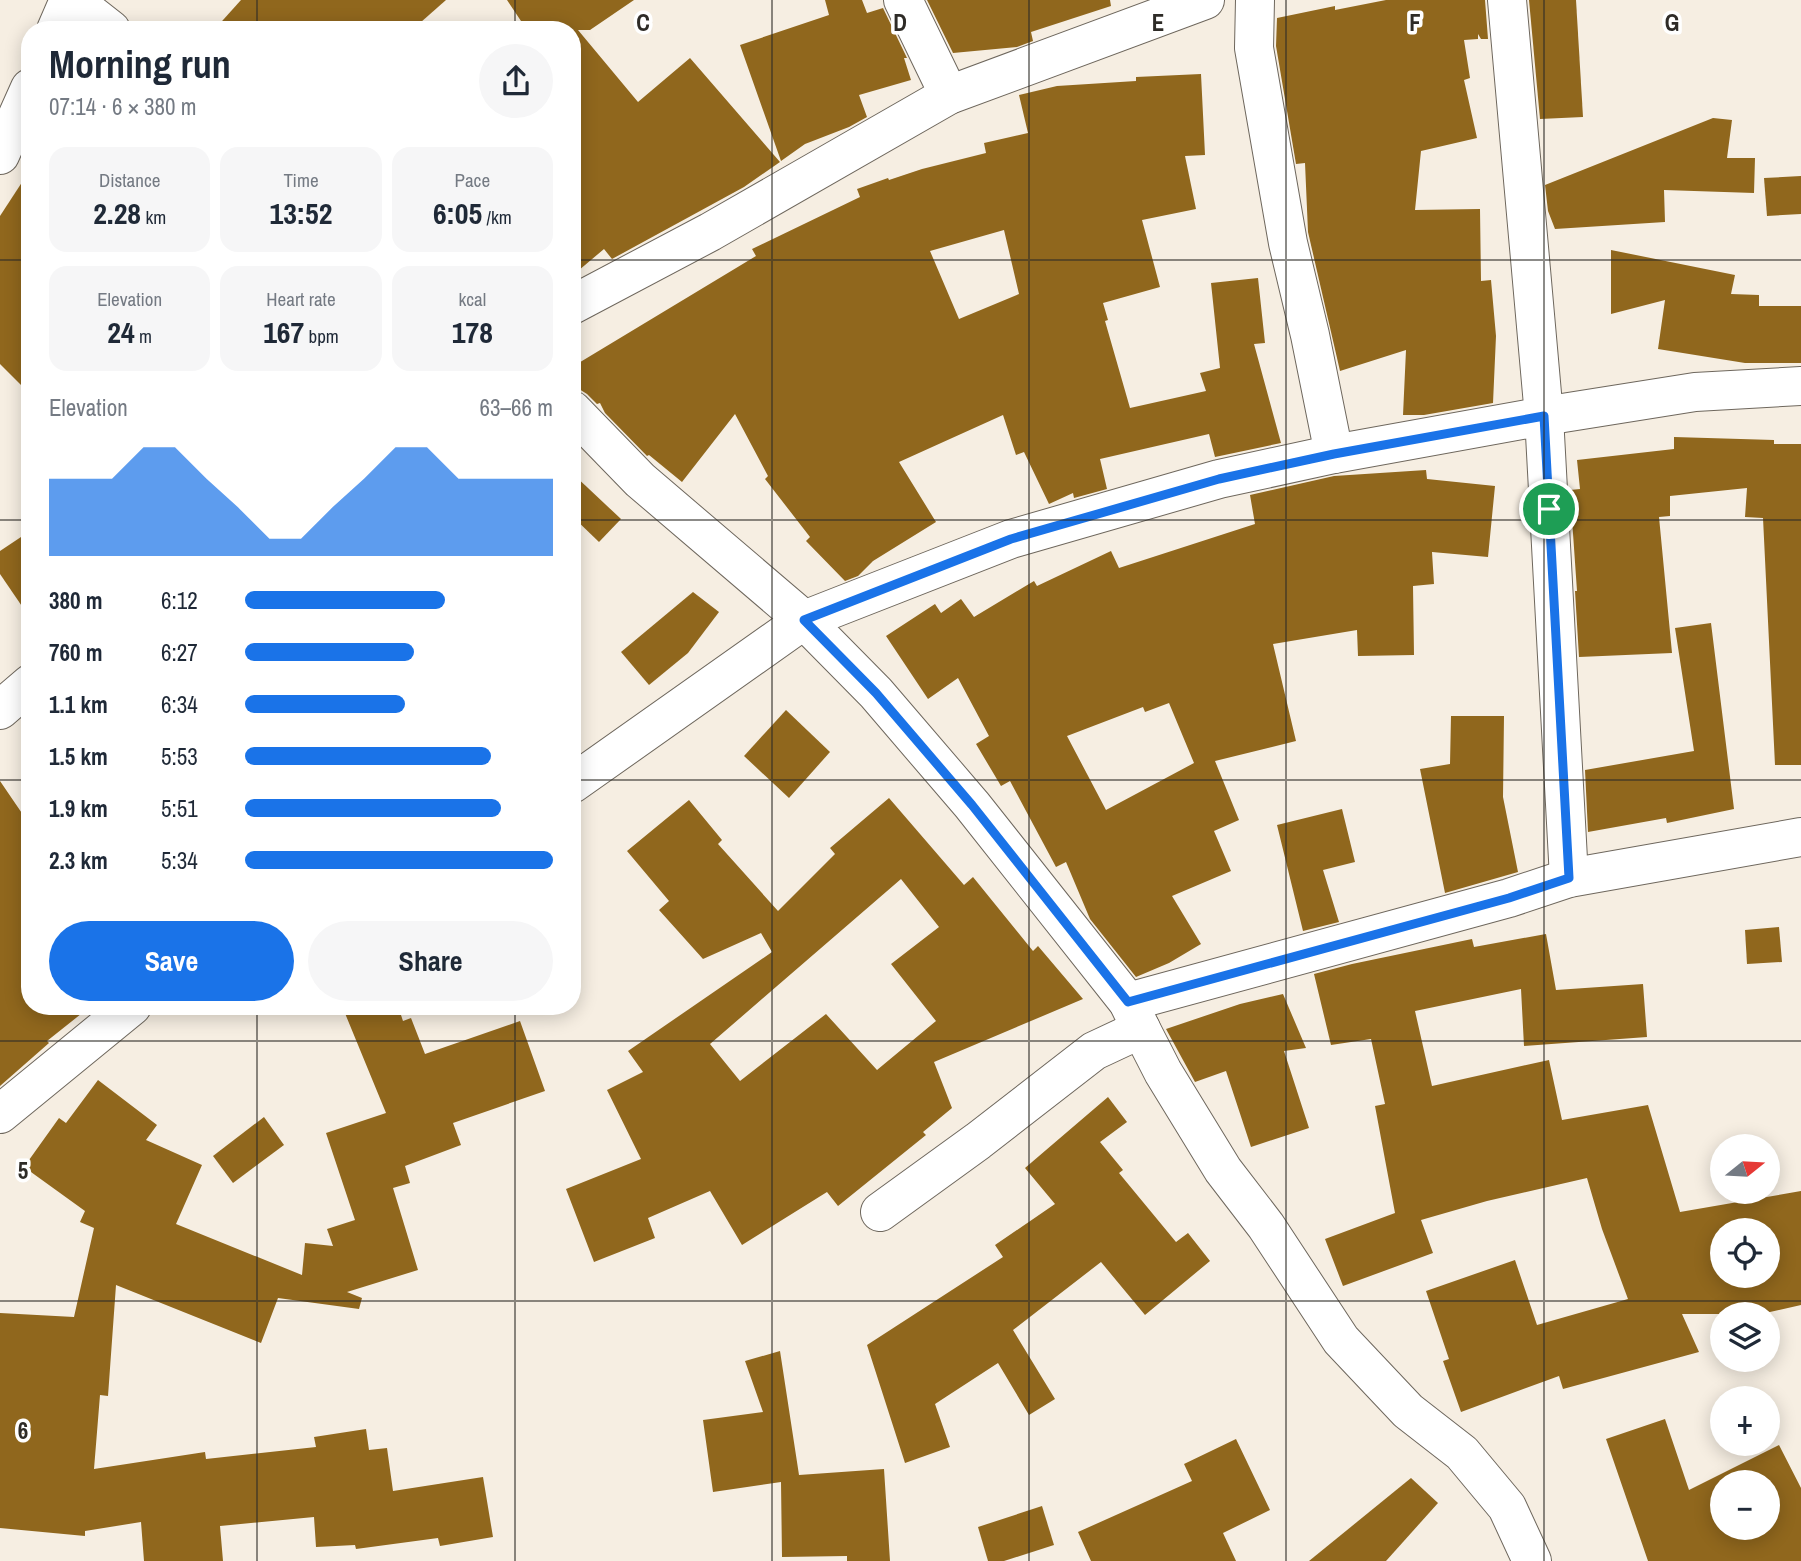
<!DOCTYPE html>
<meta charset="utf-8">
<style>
:root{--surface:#fff;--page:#f6f6f7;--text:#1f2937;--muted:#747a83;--accent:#1a73e8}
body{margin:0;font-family:"Archivo Narrow",sans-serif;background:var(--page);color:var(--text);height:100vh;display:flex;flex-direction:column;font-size:26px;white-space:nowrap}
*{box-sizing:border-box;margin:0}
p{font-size:23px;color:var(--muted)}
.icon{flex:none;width:38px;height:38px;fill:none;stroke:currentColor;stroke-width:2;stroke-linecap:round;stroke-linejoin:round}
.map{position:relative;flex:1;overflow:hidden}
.details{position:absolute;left:21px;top:21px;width:560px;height:994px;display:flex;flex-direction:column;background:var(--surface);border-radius:28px;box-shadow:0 4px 18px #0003}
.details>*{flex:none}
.needle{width:46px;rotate:72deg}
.controls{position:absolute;left:1710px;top:1134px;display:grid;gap:14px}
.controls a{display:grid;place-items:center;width:70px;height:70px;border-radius:50%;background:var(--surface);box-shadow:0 4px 18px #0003;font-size:35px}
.pin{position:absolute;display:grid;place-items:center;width:60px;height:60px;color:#fff;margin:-30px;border:4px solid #fff;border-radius:50%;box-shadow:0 2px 7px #0007}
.round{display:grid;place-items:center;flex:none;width:74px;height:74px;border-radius:37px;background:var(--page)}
.overview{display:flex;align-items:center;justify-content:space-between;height:119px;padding:0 28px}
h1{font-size:38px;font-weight:700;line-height:52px}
.metrics{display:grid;grid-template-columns:repeat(3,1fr);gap:10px;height:119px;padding:7px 28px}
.metrics div{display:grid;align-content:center;border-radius:18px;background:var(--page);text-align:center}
.metrics b{font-size:30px;font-weight:700}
.metrics small{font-size:19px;font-weight:400}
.metrics p{font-size:19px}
.chart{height:196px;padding:14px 28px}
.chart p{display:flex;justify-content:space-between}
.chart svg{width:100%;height:126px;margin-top:7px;fill:var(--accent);opacity:.7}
.button{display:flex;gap:14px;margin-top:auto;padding:14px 28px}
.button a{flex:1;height:80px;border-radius:42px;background:var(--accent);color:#fff;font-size:28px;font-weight:700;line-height:80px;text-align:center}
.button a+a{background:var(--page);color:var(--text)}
ul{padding:0 28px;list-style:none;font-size:23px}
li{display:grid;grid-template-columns:112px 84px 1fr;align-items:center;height:52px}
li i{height:18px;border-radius:9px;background:var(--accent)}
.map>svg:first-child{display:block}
</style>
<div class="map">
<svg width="1801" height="1561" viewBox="0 0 1801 1561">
<rect width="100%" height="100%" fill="#f6eee2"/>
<g fill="#90671d" fill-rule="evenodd">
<path d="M241,0H446L412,30H214Z"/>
<path d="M507,0H634L590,30H578L638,102L690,58L780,162L744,187L612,259L604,249L572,276V30H527Z"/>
<path d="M825,0H862L867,13L883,8L907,58H904L911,80L859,95L867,117L849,127L805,144L781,161L740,45L829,15Z"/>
<path d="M927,0H1110L1111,6L1031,32L1033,41L1017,47L953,53Z"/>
<path d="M1386,0H1485L1488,39H1481L1478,34V39L1464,40L1470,78L1464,80L1477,138L1421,151L1415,210L1480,209L1481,281L1491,280L1496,336L1493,403L1424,415H1403L1406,350L1340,371L1308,232L1305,163L1296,164L1276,46L1277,18L1335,6V10Z"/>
<path d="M1529,0H1576L1583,117L1540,119Z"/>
<path d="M1201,74L1205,155L1185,156L1196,209L1142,220L1160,287L1103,303L1108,320L1105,321L1130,408L1206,391L1200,373L1220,368L1211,283L1258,278L1265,343L1254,344L1281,443L1215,457L1209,434L1100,459L1107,489L1074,498L1073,493L1049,504L1024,452L1016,455L1003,415L899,462L936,522L873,561L858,576L845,581L806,541L810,537L765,479L768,476L735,414L682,482L649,455L647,456L605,413L600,403L597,404L587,394L579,389H572V367L756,256L752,249L860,197L857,189L888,178L889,180L922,169L986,153L984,143L1028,133L1019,95L1057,86L1136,81V77ZM1004,230L1019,294L959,319L930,251Z"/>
<path d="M1713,118L1732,120L1727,158H1755L1754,193L1664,190L1665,222L1555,229L1548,211L1545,185Z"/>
<path d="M30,170V394L0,364V216Z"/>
<path d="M1801,176V214L1767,216L1764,178Z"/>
<path d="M1611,250L1735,275L1731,294L1759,295V306H1801V363H1745L1658,349L1665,300L1611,314Z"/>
<path d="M1674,437L1774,440V444H1801V765H1775L1763,518L1745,517L1747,488L1670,496V516L1659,517L1672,653L1579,657L1575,591H1577L1570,490L1580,489L1577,460L1674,449Z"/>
<path d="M1426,470L1427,479L1495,486L1488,557L1432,552L1434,584L1413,586L1414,655L1358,656L1357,630L1273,644L1296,741L1215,761L1239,820L1214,831L1231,871L1172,896L1201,944L1169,963L1136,977L1090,919L1066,862L1056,867L1010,781L1001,786L976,744L989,736L958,678L928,699L886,636L935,604L941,613L961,599L974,617L1034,581L1037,586L1111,551L1119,568L1255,524L1250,495L1334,476ZM1169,703L1194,763L1106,810L1067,736L1143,707L1145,712Z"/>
<path d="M572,473L621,519L599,542L572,516Z"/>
<path d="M30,531V618L0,574V551Z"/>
<path d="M693,592L719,612L688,653L649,685L621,652Z"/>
<path d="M1711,623L1734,809L1667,823L1666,818L1588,832L1585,770L1694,751L1675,628Z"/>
<path d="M786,710L830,752L789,798L744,756Z"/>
<path d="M1451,716H1504L1503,797L1518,872L1445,893L1420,769L1450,764Z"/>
<path d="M0,781L30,825V1006H91L47,1041L49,1043L0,1086Z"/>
<path d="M889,798L964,885L973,877L1033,951L1038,946L1083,999L934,1062L952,1108L923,1132L926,1135L838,1206L827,1192L742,1245L710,1191L648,1218L655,1238L594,1262L566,1189L641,1159L607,1090L643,1072L628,1051L772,952L761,933L703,959L659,910L669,901L627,851L689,800L722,840L718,844L778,911L835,854L830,848ZM901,879L939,927L891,964L936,1021L877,1070L826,1014L740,1081L710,1044Z"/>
<path d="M1342,809L1355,862L1323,870L1339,922L1303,931L1277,825Z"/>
<path d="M1779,927L1782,962L1747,964L1745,930Z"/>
<path d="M1546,934L1556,990L1643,984L1647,1037L1524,1046L1521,989L1415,1011L1432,1086L1549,1060L1562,1120L1648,1105L1680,1212L1801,1191V1305L1761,1314H1682L1699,1352L1563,1389L1559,1376L1461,1412L1443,1361L1449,1359L1426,1291L1515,1260L1537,1325L1628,1299L1602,1229L1587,1178L1487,1201L1421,1220L1433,1253L1343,1286L1325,1239L1395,1213L1375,1106L1385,1104L1371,1039L1331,1045L1314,974L1352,964L1472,939L1474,947ZM1722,1230H1768V1276H1722Z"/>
<path d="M1283,994L1306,1048L1284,1051L1309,1128L1251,1147L1226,1071L1195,1082L1166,1029L1240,1004Z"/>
<path d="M342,1006H398L403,1021L411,1018L425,1054L520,1021L545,1091L453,1123L461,1145L405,1166L410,1183L393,1188L418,1270L347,1292L362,1298L359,1309L278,1298L261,1343L116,1285L108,1396L100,1395L94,1469L205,1452L206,1459L316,1447L314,1437L366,1429L369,1450L387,1448L393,1491L483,1477L493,1537L440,1546L438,1538L356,1549L355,1545L316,1547L314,1517L220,1526L223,1561H144L141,1522L85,1531V1536L0,1528V1313L74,1317L94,1228L80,1222L85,1211L24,1167L59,1118L66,1123L98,1080L157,1125L146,1140L202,1165L176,1224L302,1275L305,1243L333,1246L327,1229L355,1220L326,1133L386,1113Z"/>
<path d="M1108,1097L1127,1122L1100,1142L1123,1170L1119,1173L1176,1242L1188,1233L1210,1261L1145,1315L1101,1262L1013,1330L1055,1399L1029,1415L998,1363L935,1404L950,1447L905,1463L867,1345L1003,1257L995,1245L1055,1204L1025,1168Z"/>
<path d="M264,1117L284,1145L233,1183L213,1156Z"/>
<path d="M780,1351L799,1475L884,1469L890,1561H847V1556L782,1557L781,1482L713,1492L703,1420L763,1412L745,1361Z"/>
<path d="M1665,1419L1689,1490L1779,1445L1801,1488V1561H1648L1606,1439ZM1722,1482H1768V1528H1722Z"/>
<path d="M1236,1439L1270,1510L1223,1533L1236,1561H1091L1078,1532L1192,1481L1184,1464Z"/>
<path d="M1411,1478L1438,1503L1386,1561H1309Z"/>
<path d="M1042,1506L1054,1545L1004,1561H988L978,1527Z"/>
</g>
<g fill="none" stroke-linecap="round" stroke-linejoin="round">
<g stroke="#6e675d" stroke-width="40">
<g id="minor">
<path d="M73,0L111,30"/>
<path d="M903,0L949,95"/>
<path d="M1255,0L1254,48L1288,243L1310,335L1334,454"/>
<path d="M1507,0L1544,416L1569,878"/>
<path d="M56,30L69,0"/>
<path d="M0,155L30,88"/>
<path d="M572,305L710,232L949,95L1205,0"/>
<path d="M572,410L640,480L804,620L876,693L972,805L1128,1002L1141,1029L1094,1051L978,1141L880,1212"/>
<path d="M0,710L30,684"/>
<path d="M572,784L804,620L1011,539L1219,479L1334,454L1544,416L1695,392L1801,386"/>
<path d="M1128,1002L1509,898L1569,878L1801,837"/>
<path d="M1141,1029L1163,1072L1223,1170L1266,1226L1341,1340L1408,1411L1462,1453L1507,1507L1532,1561"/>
<path d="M0,1114L132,1006"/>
</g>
</g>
<use href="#minor" stroke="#fff" stroke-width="38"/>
</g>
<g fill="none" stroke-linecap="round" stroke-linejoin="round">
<g stroke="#fff" stroke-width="14">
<path id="route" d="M1544,416L1569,878L1509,898L1128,1002L972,805L876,693L804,620L1011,539L1219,479L1334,454Z"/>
</g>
<use href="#route" stroke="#1a73e8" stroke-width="9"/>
</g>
<path fill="none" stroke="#2e2b27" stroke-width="2" stroke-opacity="0.55" d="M257,0V30M515,0V30M772,0V1561M1029,0V1561M1286,0V1561M1544,0V1561M0,260H30M572,260H1801M0,520H30M572,520H1801M0,780H30M572,780H1801M257,1006V1561M515,1006V1561M0,1041H1801M0,1301H1801"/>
<g font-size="23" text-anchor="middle" font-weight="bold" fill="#2e2b27" stroke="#fff" stroke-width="7" stroke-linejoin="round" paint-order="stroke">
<text x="643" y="31">C</text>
<text x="900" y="31">D</text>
<text x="1158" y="31">E</text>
<text x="1415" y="31">F</text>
<text x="1672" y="31">G</text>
<text x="23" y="1179">5</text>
<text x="23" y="1439">6</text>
</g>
</svg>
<div class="controls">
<a><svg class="needle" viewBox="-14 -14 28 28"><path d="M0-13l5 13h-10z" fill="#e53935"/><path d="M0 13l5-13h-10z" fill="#747a83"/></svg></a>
<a><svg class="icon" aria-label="locate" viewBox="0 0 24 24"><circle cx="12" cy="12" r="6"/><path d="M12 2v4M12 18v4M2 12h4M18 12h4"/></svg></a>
<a><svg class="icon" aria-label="layers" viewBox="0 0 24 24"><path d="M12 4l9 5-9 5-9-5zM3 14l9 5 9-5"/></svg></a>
<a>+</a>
<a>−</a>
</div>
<div class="pin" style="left:1549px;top:509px;background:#1e9e55"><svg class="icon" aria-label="arrive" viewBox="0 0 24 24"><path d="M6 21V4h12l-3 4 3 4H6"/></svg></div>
<section class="details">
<div class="overview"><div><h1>Morning run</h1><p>07:14 · 6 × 380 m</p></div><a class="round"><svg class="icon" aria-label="share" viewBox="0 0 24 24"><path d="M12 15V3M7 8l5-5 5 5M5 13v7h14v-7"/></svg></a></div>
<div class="metrics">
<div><p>Distance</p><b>2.28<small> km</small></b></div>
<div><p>Time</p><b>13:52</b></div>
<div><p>Pace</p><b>6:05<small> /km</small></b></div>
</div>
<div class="metrics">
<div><p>Elevation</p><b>24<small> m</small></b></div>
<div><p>Heart rate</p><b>167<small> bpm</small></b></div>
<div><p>kcal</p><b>178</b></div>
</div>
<div class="chart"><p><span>Elevation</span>63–66 m</p>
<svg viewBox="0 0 160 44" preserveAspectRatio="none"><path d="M0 44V17L10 17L20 17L30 6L40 6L50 17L60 27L70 38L80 38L90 27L100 17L110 6L120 6L130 17L140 17L150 17L160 17V44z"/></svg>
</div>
<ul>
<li><b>380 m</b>6:12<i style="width:65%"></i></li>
<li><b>760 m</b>6:27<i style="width:55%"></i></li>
<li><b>1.1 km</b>6:34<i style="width:52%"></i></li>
<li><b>1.5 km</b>5:53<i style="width:80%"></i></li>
<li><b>1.9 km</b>5:51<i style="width:83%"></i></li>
<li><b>2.3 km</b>5:34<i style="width:100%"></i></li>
</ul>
<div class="button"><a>Save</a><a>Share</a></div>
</section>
</div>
